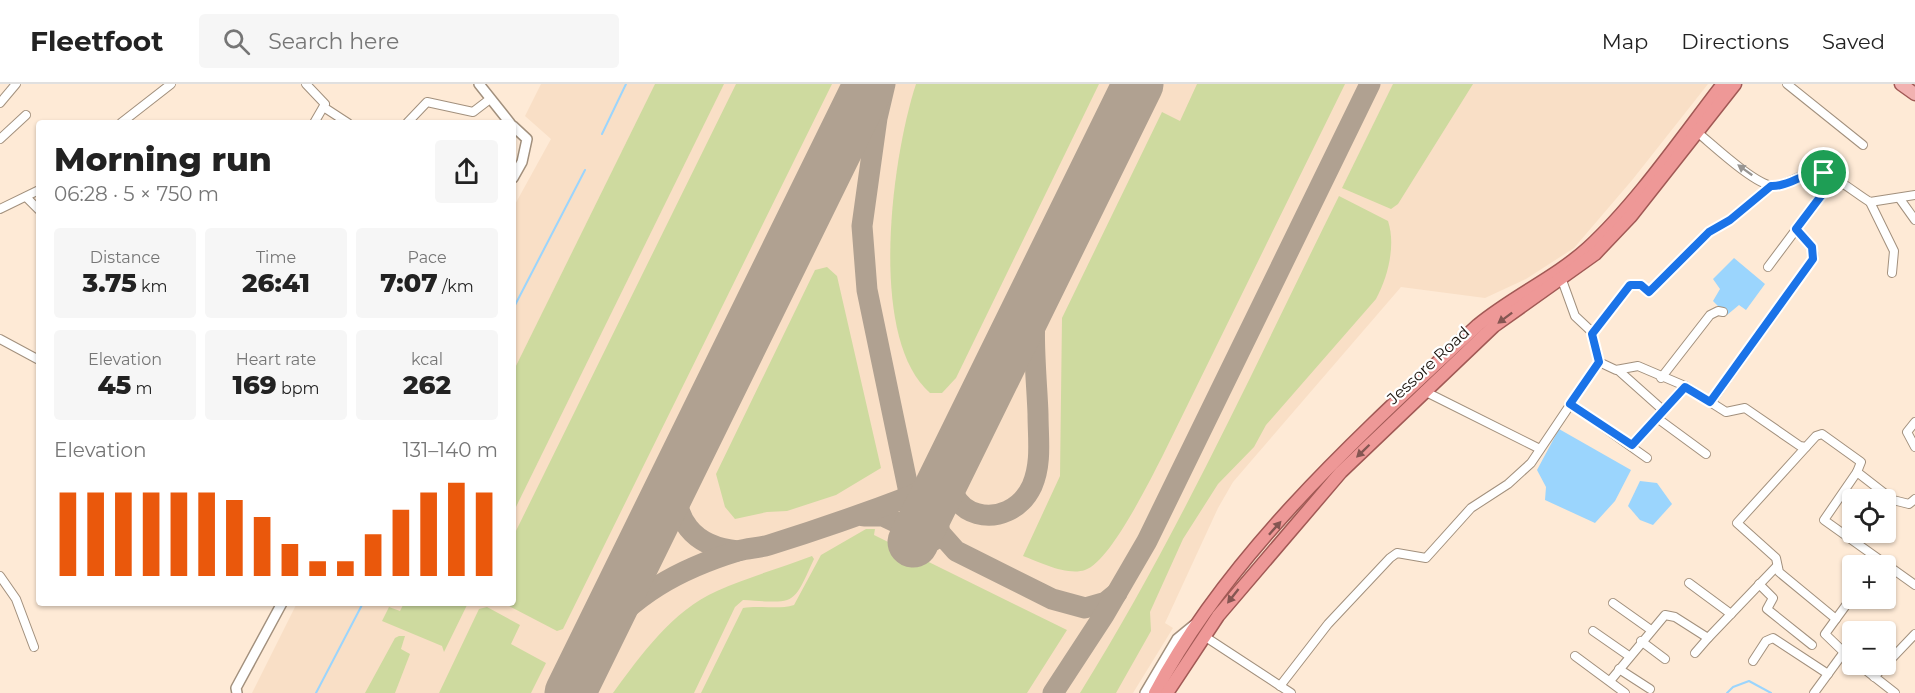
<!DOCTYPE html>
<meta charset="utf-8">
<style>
:root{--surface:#fff;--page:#f6f6f6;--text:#222;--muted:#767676;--line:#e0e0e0;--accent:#ea580c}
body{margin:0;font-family:Montserrat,sans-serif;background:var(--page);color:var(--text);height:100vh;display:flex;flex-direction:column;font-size:22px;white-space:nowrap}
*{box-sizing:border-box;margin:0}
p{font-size:20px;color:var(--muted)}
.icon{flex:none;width:33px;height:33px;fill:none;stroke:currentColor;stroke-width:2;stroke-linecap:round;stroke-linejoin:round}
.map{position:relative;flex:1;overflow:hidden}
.panel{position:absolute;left:36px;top:36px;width:480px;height:486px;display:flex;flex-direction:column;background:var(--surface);border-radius:6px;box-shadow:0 2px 4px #0004}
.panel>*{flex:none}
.fabs{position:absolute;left:1842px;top:405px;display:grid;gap:12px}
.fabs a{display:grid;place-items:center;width:54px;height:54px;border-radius:6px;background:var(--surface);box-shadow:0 2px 4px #0004;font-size:30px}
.pin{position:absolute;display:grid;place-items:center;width:51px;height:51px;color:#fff;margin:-26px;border:3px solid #fff;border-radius:50%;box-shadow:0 2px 6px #0007}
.round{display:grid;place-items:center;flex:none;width:63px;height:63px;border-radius:6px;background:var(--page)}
.headline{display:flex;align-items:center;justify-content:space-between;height:102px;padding:0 18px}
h1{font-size:33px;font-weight:800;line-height:45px}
.figures{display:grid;grid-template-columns:repeat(3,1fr);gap:9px;height:102px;padding:6px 18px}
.figures div{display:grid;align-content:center;border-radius:6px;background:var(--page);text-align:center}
.figures b{font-size:26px;font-weight:800}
.figures small{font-size:16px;font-weight:400}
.figures p{font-size:16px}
.chart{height:168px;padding:12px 18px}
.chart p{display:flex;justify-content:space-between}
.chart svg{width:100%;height:108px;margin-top:6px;stroke:var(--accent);stroke-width:6}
header{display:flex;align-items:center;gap:36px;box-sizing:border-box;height:84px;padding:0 30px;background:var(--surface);border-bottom:2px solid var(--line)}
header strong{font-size:28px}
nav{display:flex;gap:33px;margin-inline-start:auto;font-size:21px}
.search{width:420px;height:54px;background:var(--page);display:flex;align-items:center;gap:15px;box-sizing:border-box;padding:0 21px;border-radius:6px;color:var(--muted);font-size:22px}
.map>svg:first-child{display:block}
</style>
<header>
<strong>Fleetfoot</strong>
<div class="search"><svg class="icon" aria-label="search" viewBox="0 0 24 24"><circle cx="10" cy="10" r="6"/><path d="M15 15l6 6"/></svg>Search here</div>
<nav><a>Map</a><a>Directions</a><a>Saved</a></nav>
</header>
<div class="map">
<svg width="1915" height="609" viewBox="0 0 1915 609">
<rect width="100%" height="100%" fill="#feead6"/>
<path fill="#f9dfc6" d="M541,0H1708L1633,95L1574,164L1526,195L1485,214L1401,203L1233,398L1218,424L1165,539L1173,544L1133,609H252L297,519H513V124L551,55L525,32Z"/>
<g fill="#ceda9f">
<path d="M655,0H724L513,429V288Z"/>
<path d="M736,0H832L563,545L557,547L503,519H513V453Z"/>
<path d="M916,0H1099L956,294L942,309H930C867,254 892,73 916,0Z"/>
<path d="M1197,0H1345L1162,373C1149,398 1110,478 1085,486C1067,492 1039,478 1023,472L1060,392L1062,234L1162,28L1180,37Z"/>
<path d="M1393,0H1473L1398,120L1391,125L1342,104Z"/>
<path d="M1339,112L1388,137C1396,161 1388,193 1376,215L1266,341L1254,363L1218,400L1183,455L1150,528L1151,547L1116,609H1080C1179,450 1256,279 1339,112Z"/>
<path d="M827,183L837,192L881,384L836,411L787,427L767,428L735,435L725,423L716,390L815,186Z"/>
<path d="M866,445H875L874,451L1067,546L1027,609H701L743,524C760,521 778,526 794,521L821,471Z"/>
<path d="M812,472L814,475C792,523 796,519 743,516L735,523L694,609H613C641,571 672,527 717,507C748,493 781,484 812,472Z"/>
<path d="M404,519H468L444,568L442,562L382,537L389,523L400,527Z"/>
<path d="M487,523L520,541L511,560L546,579L531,609H439L479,525Z"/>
<path d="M399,552H405L401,565L410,570L395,609H365L395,554Z"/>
</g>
<g fill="#9bd5fd">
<path d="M1734,174L1765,200L1746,226L1739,221L1727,231L1713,217L1720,205L1713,195Z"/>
<path d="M1559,345L1631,386L1615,417L1595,439L1545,416L1546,403L1537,386Z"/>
<path d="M1640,397L1657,399L1672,420L1653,441L1640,436L1628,422Z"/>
</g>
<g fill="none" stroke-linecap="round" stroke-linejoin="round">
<g stroke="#9bd5fd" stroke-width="2">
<path d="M602,50L626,0"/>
<path d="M513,225L585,86"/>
<path d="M316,609L363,519"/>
<path d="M1727,609L1733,603L1749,597L1771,609"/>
</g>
<g stroke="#b0a191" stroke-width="21">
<path d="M885,0L877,34L862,142L867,206L911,418L918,439L934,456"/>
<path d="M953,374C935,436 1009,451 1032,402C1042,379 1038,354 1038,330C1037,297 1030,237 1039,206C1042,195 1048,184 1053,173"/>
<path d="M947,387L935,423L940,449L956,467L1052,515L1085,524L1106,518L1117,509"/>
<path d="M677,390C671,435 693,463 738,467"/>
<path d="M864,432H883L927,453"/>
<path d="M594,560C632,511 679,485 738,467C748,464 759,464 769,461C817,446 866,429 913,411L927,403L954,371"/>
<path d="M1053,609L1104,531L1147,457L1370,0"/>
</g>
<g stroke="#b0a191" stroke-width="51">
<path d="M913,458L1138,0"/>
<path d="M570,609L869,0"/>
</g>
<g stroke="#a2907d" stroke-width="10">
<g id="minor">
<path d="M306,0L325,20L314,39"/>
<path d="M1787,0L1863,61"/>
<path d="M0,19L16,0"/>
<path d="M325,24L348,39"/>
<path d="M121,39L171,0"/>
<path d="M407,39L427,18L473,28L490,15"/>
<path d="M1697,48C1713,61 1754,100 1773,102C1782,103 1791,96 1799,93C1826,80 1848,105 1870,118L1915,111"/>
<path d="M0,55L26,31"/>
<path d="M26,113L39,126"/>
<path d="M1900,115L1915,136"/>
<path d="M1870,118L1894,167L1892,189"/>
<path d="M0,125L39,106"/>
<path d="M1768,183L1830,100L1836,96"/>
<path d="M1592,250L1630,201H1641L1649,208L1709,148L1730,136L1771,102"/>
<path d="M0,255L39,276"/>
<path d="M1599,278L1616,286L1638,282L1685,302L1726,328L1745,324L1800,362L1806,363L1816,352L1822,350L1861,378L1857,388"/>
<path d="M1618,286L1664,327"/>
<path d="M1661,294L1710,231L1718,227L1723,228"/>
<path d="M1424,307L1540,365"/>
<path d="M1711,318L1813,175C1816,163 1804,154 1796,145"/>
<path d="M1571,320L1647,374"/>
<path d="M1657,334L1706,370"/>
<path d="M1915,338L1907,348L1915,363"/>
<path d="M1632,361L1685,302"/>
<path d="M1806,363L1737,439L1776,474L1779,488L1836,535"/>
<path d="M1915,415L1909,420L1893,416L1857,388L1824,436L1915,501"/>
<path d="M0,492L16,515L34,563"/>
<path d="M1689,499L1731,530"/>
<path d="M1759,500L1773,514L1767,525L1812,561"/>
<path d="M1852,513L1825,550L1852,576"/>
<path d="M1613,519L1651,546"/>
<path d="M1593,547L1629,572"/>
<path d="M1204,552L1291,609"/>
<path d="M1641,557L1665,575"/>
<path d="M1695,569L1708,554"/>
<path d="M1575,572L1625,609"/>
<path d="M1753,577L1766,557L1773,554L1828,590"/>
<path d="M1858,580L1895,609"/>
<path d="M1619,585L1650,605"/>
<path d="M1874,593L1915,550"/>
<path d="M1610,597L1665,531L1675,533L1708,554L1777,482"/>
<path d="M1280,602L1328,540L1390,474L1397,469L1426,474L1471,424L1508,400L1531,379L1599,278L1591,247L1575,232L1562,196"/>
<path d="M1814,609L1844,568"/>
</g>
</g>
<g stroke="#a2907d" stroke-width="12">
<g id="tertiary">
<path d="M479,0L510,39"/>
<path d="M513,42L527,55L522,78L513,94"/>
<path d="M237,609L236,604L282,519"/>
<path d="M1145,609L1177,555L1194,541"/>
</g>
</g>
<g stroke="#a15955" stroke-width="15">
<path id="primary" d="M1901,0L1915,10"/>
</g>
<g stroke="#a15955" stroke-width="15">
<g id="trunk">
<path d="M1155,609C1230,467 1362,349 1478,241C1513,212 1555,194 1588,164C1636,120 1682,53 1723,0"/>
<path d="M1167,609L1218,532L1341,388L1494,242L1595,170L1631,132L1735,0"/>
</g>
</g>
<use href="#minor" stroke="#fff" stroke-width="8"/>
<use href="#tertiary" stroke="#fff" stroke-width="9"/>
<use href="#primary" stroke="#f2b2b1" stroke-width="12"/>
<use href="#trunk" stroke="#ee9897" stroke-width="12"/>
</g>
<defs><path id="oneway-solid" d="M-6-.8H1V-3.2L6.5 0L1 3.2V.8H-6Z" transform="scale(1.5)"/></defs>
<use fill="#989592" href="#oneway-solid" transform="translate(1745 86) rotate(-144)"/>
<g fill="#845652">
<use href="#oneway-solid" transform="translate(1505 234) rotate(143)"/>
<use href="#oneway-solid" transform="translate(1363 367) rotate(136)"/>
<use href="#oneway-solid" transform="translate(1275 444) rotate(-48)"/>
<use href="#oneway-solid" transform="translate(1233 512) rotate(128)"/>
</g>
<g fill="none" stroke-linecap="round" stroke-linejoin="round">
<g stroke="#fff" stroke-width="12">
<path id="route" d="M1824,89L1836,96L1830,100L1796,145L1812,163L1813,175L1710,318L1685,303L1632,361L1570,320L1599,278L1592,250L1630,201H1641L1649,208L1709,148L1730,136L1771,102C1790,103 1803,87 1824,89Z"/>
</g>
<use href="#route" stroke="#1a73e8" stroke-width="8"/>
</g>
<g text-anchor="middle" stroke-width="4.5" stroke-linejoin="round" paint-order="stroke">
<g font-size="16" fill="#1a130c" stroke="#fff">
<text transform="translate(1428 281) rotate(-43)" y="6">Jessore Road</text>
</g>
</g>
</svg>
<div class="fabs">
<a><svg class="icon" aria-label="locate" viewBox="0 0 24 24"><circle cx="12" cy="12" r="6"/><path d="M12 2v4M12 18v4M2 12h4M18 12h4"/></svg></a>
<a>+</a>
<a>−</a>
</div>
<div class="pin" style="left:1824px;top:89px;background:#1e9e55"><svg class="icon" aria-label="arrive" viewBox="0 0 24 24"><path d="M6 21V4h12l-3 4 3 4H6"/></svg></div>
<section class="panel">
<div class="headline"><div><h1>Morning run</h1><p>06:28 · 5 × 750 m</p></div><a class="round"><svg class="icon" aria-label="share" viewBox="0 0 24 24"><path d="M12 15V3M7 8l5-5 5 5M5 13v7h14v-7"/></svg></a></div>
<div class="figures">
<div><p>Distance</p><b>3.75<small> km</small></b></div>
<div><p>Time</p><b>26:41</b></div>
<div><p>Pace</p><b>7:07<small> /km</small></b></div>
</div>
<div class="figures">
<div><p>Elevation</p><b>45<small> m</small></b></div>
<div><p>Heart rate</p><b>169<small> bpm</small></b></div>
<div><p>kcal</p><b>262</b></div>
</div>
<div class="chart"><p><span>Elevation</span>131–140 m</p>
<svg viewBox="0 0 160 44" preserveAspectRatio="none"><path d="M5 44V10M15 44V10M25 44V10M35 44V10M45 44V10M55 44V10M65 44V13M75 44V20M85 44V31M95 44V38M105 44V38M115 44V27M125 44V17M135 44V10M145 44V6M155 44V10"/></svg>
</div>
</section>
</div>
